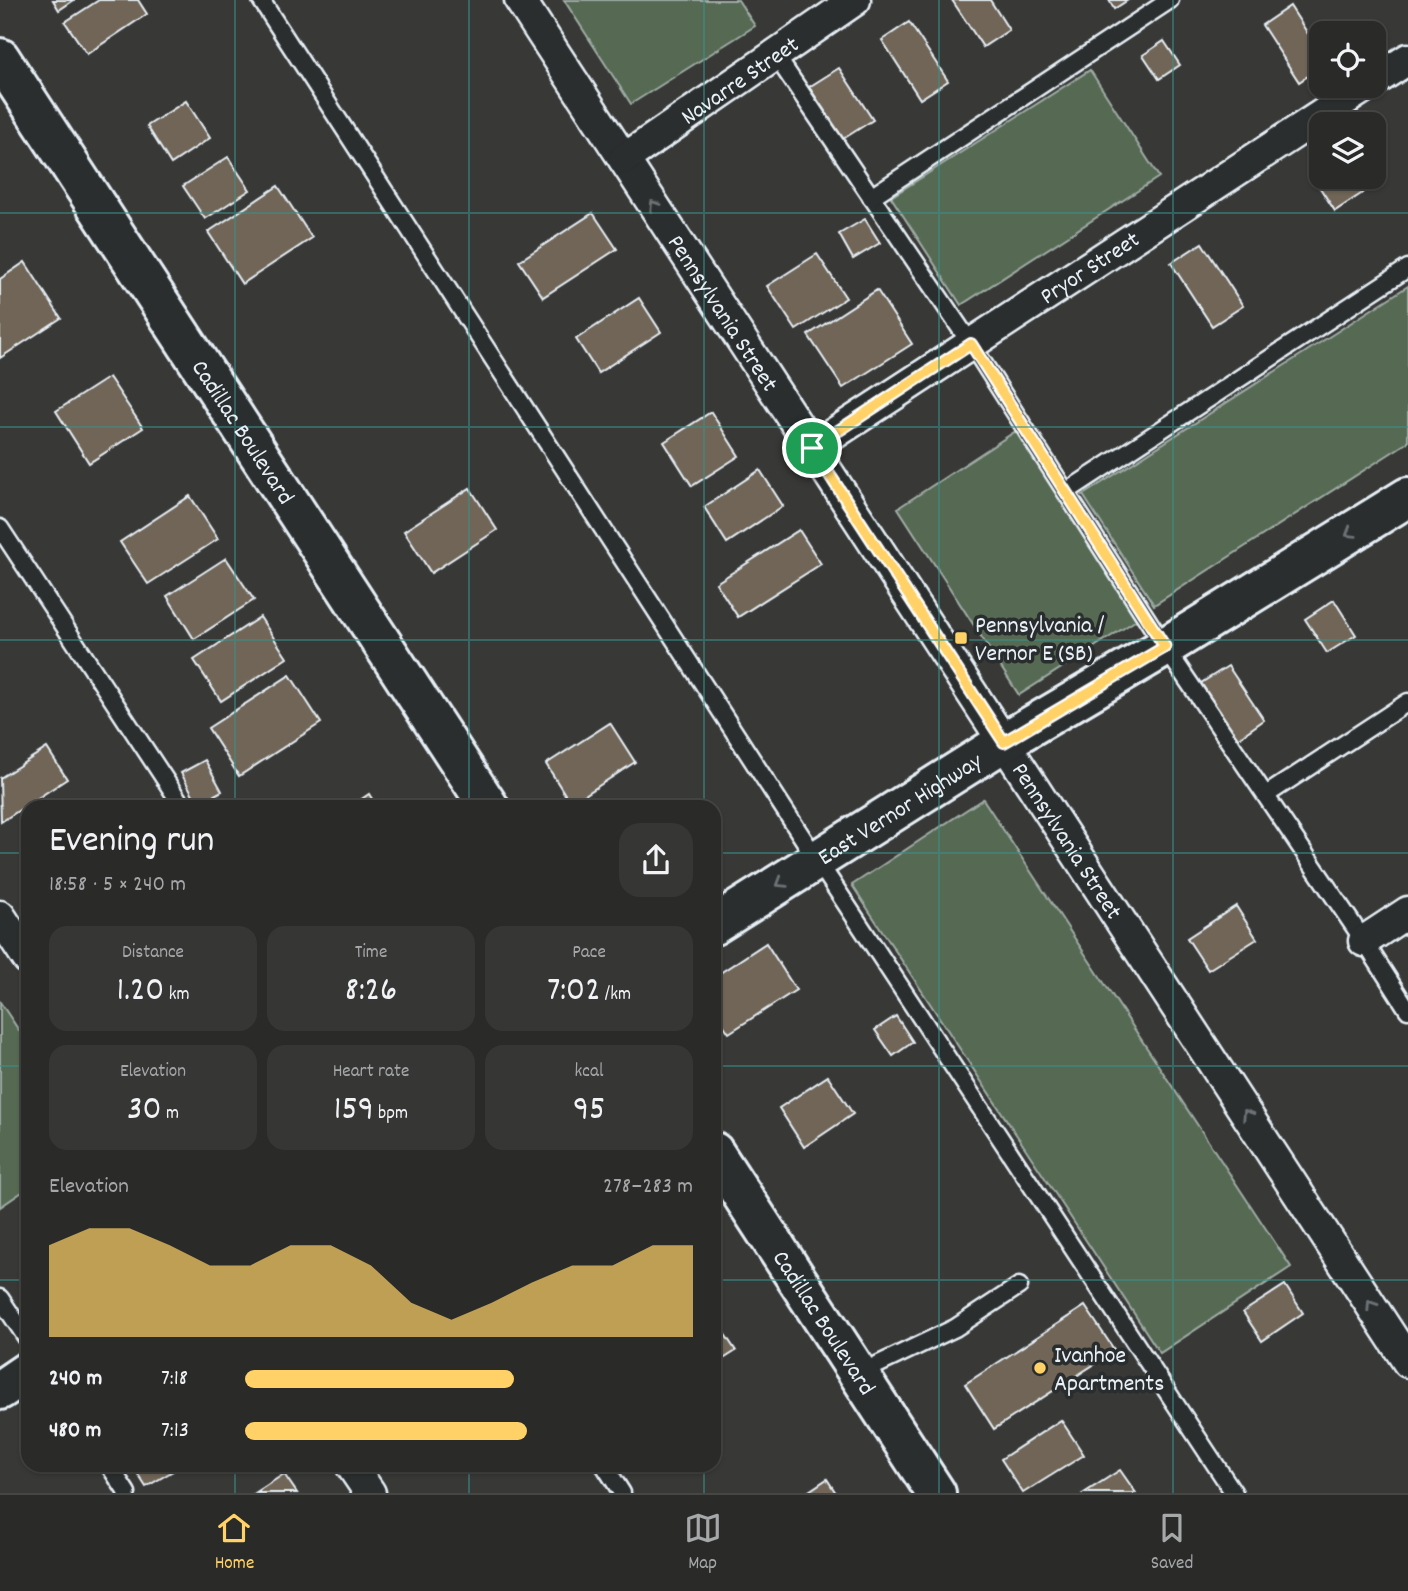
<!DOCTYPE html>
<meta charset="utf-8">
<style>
:root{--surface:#2a2a28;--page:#363634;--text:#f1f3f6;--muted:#a5a7a8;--line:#464645;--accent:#ffd166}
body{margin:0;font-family:Dekko,sans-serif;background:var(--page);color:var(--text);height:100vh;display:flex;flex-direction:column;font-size:26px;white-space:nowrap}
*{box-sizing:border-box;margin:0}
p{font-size:23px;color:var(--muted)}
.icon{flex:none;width:38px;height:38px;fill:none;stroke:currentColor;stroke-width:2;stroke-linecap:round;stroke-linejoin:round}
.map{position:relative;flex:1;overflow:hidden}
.sheet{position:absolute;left:21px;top:800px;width:700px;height:672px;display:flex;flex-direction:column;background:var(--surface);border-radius:21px;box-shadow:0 2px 5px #0004,0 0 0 2px var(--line)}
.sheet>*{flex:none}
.buttons{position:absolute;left:1309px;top:21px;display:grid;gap:14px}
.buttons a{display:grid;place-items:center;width:77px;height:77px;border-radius:14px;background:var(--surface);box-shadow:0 2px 5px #0004,0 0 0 2px var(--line);font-size:35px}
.pin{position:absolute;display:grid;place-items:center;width:60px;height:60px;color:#fff;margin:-30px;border:4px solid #fff;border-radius:50%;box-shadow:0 2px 7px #0007}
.round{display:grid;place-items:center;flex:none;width:74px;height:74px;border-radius:21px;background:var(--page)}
.summary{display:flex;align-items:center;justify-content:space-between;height:119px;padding:0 28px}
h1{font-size:38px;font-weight:600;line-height:52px}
.figures{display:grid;grid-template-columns:repeat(3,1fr);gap:10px;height:119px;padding:7px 28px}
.figures div{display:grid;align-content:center;border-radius:18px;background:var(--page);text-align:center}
.figures b{font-size:35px;font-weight:600}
.figures small{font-size:19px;font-weight:400}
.figures p{font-size:19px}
.chart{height:196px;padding:14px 28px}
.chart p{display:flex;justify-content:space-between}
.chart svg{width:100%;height:126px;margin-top:7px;fill:var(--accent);opacity:.7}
ul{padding:0 28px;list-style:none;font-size:23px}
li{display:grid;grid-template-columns:112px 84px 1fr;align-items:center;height:52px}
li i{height:18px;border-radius:9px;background:var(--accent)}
.dock{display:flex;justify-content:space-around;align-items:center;height:98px;border-top:2px solid var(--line);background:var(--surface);font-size:19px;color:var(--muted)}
.dock a{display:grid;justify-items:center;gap:4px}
.dock .selected{color:var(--accent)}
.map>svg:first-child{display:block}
</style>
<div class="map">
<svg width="1408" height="1493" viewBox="0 0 1408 1493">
<rect width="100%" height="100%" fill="#383836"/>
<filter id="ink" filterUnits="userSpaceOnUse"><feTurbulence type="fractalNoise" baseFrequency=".0143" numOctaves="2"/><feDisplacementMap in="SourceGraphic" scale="14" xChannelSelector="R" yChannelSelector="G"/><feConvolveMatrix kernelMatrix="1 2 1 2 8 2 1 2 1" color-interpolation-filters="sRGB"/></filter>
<g filter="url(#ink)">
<g fill="#566953" stroke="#9fada6" stroke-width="2">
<path d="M564,0H738L755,26L631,104Z"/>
<path d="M1090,70L1159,177L961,305L891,197Z"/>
<path d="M1408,286V442L1154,605L1083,495Z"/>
<path d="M1016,431L1138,619L1019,695L898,508Z"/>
<path d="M983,799L1291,1267L1160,1353L852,885Z"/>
<path d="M0,1002L28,1044V1188L0,1207Z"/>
</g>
<g fill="#6f6556" stroke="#e8f1f8" stroke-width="2">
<path d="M53,0H74L59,10Z"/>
<path d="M99,0H138L147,14L87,54L65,22Z"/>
<path d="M952,0H990L1009,30L983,47Z"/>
<path d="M1109,0H1128L1114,9Z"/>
<path d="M1290,6L1321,54V67L1299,82L1262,25Z"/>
<path d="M909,22L948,81L920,99L882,40Z"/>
<path d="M1164,41L1180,65L1159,79L1143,55Z"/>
<path d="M839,68L873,120L843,139L809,87Z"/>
<path d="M186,101L210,138L171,164L147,126Z"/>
<path d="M228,157L250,190L205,219L183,186Z"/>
<path d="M1321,167V177H1355L1364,192L1335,211L1311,174Z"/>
<path d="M278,186L312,238L242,284L208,232Z"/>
<path d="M593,213L617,249L543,297L519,261Z"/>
<path d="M865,219L880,243L853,259L839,234Z"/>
<path d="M1202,243L1243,306L1212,326L1171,263Z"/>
<path d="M817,254L846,298L796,330L767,286Z"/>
<path d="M25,262L61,318L0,358V279Z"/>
<path d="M877,290L912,344L843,388L808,335Z"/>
<path d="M639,298L661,332L598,373L576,339Z"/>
<path d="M109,377L143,428L89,463L56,411Z"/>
<path d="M711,412L739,456L692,486L664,442Z"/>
<path d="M760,470L783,506L727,543L704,507Z"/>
<path d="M470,488L497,530L431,573L404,531Z"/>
<path d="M190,496L218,539L148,584L120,542Z"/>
<path d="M799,530L821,564L738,617L716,583Z"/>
<path d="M226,558L254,600L194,639L167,596Z"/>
<path d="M1334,600L1356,635L1327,653L1305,619Z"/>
<path d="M260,617L287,658L221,701L194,660Z"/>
<path d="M1228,666L1264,720L1237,739L1201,683Z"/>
<path d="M290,675L321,723L239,776L208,728Z"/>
<path d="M610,723L635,762L571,804L546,764Z"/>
<path d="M47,748L67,779L1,822L0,778Z"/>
<path d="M205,760L222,791L198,804L181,773Z"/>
<path d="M369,794L377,807H350Z"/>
<path d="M1236,906L1257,939L1208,970L1187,938Z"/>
<path d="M766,943L796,990L729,1033L714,1011V977Z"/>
<path d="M896,1016L913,1042L893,1056L875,1030Z"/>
<path d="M828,1076L853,1114L804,1147L779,1108Z"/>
<path d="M1285,1285L1303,1313L1262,1341L1243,1312Z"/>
<path d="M1085,1306L1115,1351L994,1429L965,1384Z"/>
<path d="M714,1318L736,1351L714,1365Z"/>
<path d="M1061,1420L1084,1455L1023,1493L1001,1459Z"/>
<path d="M132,1465H183L146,1487Z"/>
<path d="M1120,1470L1136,1493H1084Z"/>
<path d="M284,1474L297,1493H255Z"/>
<path d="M827,1479L836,1493H806Z"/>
</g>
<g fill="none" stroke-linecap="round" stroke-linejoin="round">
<g stroke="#e8f1f8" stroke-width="21">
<g id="service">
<path d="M261,0L817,860L1234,1493"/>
<path d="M774,53L971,344L1165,647L1364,941L1408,1010"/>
<path d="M871,197L1170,0"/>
<path d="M1066,492L1408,268"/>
<path d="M0,528L183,807"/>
<path d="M1266,795L1408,702"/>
<path d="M0,1298L28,1340"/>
<path d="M858,1374L955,1328L1019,1286"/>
<path d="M109,1465L127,1493"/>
<path d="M604,1465L622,1493"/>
</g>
</g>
<g stroke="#e8f1f8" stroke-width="35">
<g id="minor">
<path id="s1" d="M520,0L1408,1362"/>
<path d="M1374,81L1408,59"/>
<path id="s2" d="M624,159L855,0"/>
<path id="s3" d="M812,448L1366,86"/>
<path d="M0,916L28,959"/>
<path d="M1364,941L1408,912"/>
<path d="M351,1465L370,1493"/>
</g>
</g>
<g stroke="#e8f1f8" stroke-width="44">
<g id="tertiary">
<path id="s4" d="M0,58L489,807"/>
<path id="s5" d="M714,925L1004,742L1165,647L1408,497"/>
<path id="s6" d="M714,1152L936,1493"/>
<path d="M0,1390L28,1371"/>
</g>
</g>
<use href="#service" stroke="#2a2d2e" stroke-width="16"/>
<use href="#minor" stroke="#2a2d2e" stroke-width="30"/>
<use href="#tertiary" stroke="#2a2d2e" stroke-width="38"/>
</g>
<defs><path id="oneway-chevron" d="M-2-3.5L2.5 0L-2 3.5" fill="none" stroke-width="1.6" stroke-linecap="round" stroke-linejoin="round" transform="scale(1.75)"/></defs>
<g stroke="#6c7275">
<use href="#oneway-chevron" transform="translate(654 205) rotate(-123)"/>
<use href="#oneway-chevron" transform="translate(1350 533) rotate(148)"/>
<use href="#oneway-chevron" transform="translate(781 883) rotate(148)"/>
<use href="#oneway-chevron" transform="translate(1247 1114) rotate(-123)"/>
<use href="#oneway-chevron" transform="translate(1371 1305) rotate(-123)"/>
</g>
</g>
<g fill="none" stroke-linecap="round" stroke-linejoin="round" filter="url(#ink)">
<g stroke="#fff" stroke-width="14">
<path id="route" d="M971,344L1165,647L1004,742L812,448Z"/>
</g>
<use href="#route" stroke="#ffd166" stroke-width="9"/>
</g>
<path fill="none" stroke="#3a8f8a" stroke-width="2" stroke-opacity="0.55" d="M235,0V807M469,0V807M704,0V807M939,0V1493M1173,0V1493M0,213H1408M0,427H1408M0,640H1408M0,853H28M714,853H1408M0,1066H28M714,1066H1408M0,1280H28M714,1280H1408M235,1465V1493M469,1465V1493M704,1465V1493"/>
<g fill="#ffd166" stroke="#2a2d2e" stroke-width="2.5">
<rect x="954" y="631" width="14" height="14" rx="3.5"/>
<circle cx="1040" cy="1368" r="7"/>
</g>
<g text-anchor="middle" stroke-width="7" stroke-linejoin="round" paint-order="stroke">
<g font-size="24" fill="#e8f1f8" stroke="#2a2d2e">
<text dy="8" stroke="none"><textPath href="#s2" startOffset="140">Navarre Street</textPath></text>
<text dy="8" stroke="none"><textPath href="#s3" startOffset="331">Pryor Street</textPath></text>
<text dy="8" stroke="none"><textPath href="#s1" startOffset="373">Pennsylvania Street</textPath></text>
<text dy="8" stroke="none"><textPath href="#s4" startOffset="446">Cadillac Boulevard</textPath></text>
<text dy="8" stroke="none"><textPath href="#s5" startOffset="219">East Vernor Highway</textPath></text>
<text dy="8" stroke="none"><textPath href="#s1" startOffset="1003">Pennsylvania Street</textPath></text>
<text dy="8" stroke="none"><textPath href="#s6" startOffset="203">Cadillac Boulevard</textPath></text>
</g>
<g font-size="24" fill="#e8f1f8" stroke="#2a2d2e" text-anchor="start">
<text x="975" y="632">Pennsylvania /<tspan x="975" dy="28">Vernor E (SB)</tspan></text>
<text x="1054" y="1362">Ivanhoe<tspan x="1054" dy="28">Apartments</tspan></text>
</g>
</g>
</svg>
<div class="buttons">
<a><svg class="icon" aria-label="locate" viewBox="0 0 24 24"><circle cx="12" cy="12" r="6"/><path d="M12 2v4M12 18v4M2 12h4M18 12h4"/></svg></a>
<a><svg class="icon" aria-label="layers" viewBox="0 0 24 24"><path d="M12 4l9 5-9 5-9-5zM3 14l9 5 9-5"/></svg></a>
</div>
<div class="pin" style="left:812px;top:448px;background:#1e9e55"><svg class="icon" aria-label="arrive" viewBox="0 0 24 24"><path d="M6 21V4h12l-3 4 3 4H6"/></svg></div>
<section class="sheet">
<div class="summary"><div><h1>Evening run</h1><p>18:58 · 5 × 240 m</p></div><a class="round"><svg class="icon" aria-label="share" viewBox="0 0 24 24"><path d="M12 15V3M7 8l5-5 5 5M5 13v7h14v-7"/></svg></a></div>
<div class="figures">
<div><p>Distance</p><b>1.20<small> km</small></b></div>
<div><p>Time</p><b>8:26</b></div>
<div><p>Pace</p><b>7:02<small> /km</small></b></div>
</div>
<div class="figures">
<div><p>Elevation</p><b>30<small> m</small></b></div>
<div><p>Heart rate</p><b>159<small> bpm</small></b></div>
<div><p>kcal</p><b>95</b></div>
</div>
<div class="chart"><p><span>Elevation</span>278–283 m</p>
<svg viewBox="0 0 160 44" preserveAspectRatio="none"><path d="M0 44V12L10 6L20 6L30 12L40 19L50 19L60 12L70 12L80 19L90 32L100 38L110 32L120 25L130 19L140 19L150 12L160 12V44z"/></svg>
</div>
<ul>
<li><b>240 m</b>7:18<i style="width:60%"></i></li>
<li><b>480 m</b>7:13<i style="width:63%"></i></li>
</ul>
</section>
</div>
<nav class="dock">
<a class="selected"><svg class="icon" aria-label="home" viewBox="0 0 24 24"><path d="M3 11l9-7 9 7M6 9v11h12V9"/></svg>Home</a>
<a><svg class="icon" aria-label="map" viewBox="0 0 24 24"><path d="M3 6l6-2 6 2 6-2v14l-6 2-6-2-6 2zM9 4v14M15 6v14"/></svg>Map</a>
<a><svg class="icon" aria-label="saved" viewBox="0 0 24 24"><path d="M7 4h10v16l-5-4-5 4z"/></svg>Saved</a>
</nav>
